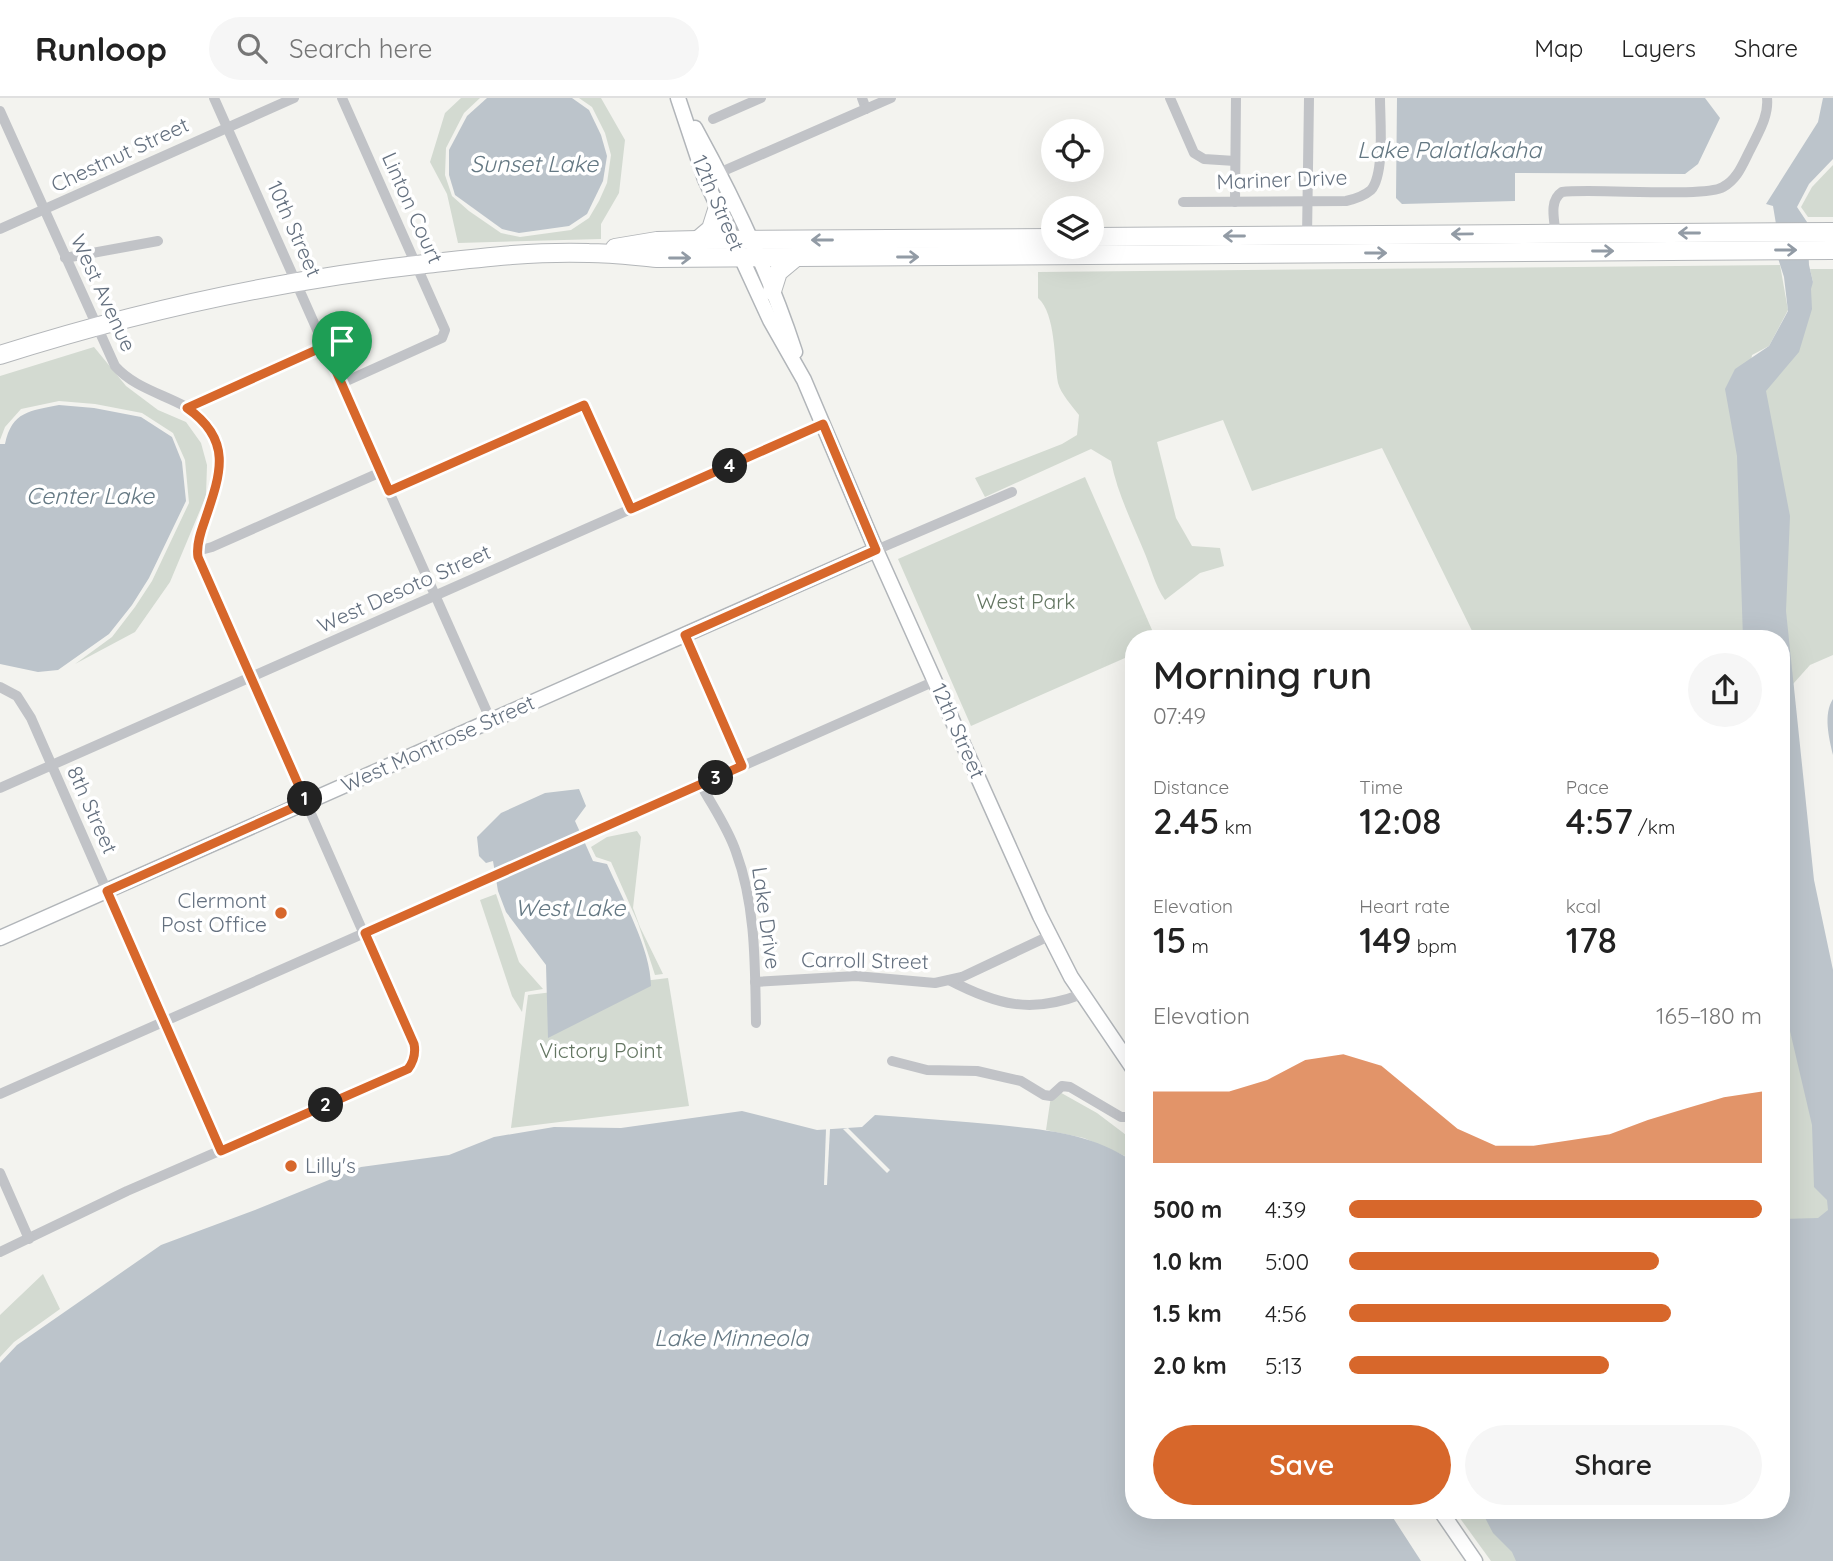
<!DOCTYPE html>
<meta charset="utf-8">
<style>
:root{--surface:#fff;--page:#f6f6f6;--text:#222;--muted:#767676;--line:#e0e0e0;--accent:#d7672b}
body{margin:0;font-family:Quicksand,sans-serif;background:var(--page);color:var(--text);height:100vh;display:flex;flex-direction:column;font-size:26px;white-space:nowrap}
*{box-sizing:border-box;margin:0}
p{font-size:23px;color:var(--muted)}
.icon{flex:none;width:38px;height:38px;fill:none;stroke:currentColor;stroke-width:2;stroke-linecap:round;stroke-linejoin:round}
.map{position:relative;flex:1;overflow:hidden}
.details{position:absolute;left:1125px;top:532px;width:665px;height:889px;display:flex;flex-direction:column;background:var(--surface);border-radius:28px;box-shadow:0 7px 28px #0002}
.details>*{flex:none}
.tools{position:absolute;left:1041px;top:21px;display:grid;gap:14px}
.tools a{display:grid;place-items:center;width:63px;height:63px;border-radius:50%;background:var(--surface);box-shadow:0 7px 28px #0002;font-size:35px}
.pin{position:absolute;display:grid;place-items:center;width:60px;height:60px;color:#fff;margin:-72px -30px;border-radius:50% 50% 50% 0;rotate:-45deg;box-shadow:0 0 7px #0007}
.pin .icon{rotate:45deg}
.km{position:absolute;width:35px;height:35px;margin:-18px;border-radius:50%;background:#222;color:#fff;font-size:19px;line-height:35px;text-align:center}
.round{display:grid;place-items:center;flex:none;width:74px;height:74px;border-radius:37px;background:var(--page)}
.head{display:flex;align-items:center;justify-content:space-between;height:119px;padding:0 28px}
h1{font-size:38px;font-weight:600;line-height:52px}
.stats{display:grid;grid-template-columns:repeat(3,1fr);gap:10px;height:119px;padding:7px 28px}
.stats div{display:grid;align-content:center}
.stats b{font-size:35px;font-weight:600}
.stats small{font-size:19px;font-weight:400}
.stats p{font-size:19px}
.chart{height:196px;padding:14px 28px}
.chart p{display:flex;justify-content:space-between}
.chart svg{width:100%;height:126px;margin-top:7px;fill:var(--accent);opacity:.7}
.cta{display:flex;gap:14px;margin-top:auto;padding:14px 28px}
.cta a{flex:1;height:80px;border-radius:42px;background:var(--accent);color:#fff;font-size:28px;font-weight:600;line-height:80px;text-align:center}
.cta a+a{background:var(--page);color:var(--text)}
ul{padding:0 28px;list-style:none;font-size:23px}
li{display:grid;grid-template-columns:112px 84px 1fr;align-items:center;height:52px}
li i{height:18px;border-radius:9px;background:var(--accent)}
header{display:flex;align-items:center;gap:42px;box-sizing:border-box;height:98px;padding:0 35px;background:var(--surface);border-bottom:2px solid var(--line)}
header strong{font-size:33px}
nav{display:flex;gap:38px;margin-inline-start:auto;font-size:24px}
.search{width:490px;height:63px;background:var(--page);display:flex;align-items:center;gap:18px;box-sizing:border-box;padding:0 24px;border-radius:38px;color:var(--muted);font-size:26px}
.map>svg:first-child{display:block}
</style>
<header>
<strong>Runloop</strong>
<div class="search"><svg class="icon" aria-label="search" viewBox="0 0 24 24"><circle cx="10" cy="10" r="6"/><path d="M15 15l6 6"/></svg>Search here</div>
<nav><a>Map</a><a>Layers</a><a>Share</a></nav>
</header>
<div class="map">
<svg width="1833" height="1463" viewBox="0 0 1833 1463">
<rect width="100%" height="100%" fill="#f3f3ef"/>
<g fill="#d3dad1">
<path d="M461,0H480L464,15L446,50L445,77L452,98L469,113L501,135L520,139L571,132L589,120L599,103L607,85L611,57L605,35L592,9L579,0H601L625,42L619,95L601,126V141L458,145L447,96L430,64L445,15Z"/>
<path d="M1833,67V119H1808L1801,109L1812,89Z"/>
<path d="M1780,167L1788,212L1769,248L1752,257L1740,338L1753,541H1476L1382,350L1252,393L1223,322L1157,344L1176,420L1192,448L1220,450L1224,468L1200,475L1165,502C1154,486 1151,469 1143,451C1131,422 1117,394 1111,363L1091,351L985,399L975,380L1062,346L1077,337L1079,317C1072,308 1061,296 1058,285C1054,262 1056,216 1038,200V174Z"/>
<path d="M1810,171H1833V557L1810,567L1793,586L1833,988L1751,285L1813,184Z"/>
<path d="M94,249L126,288L158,312L186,324L201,345L207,367L206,398L170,484L135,534L75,566L112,539L135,509L152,483L189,405L185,362L173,335L142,315L95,306L59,303L21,311L5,329L0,342V278Z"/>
<path d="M1085,379L1156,541H1134V556L971,628L898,461Z"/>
<path d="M637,733L641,739L633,810L640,829L663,876L655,877L638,825L611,764L596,759L591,749L607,739Z"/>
<path d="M496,796L519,864L543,891L525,894L522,914L512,898L480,802Z"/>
<path d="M1782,817L1833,1035V1140L1782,1151Z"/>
<path d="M668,880L689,1008L511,1030L528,897Z"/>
<path d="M1056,992L1097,1015L1134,1043V1062L1084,1040L1046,1032L1051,998Z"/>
<path d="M43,1176L60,1211L14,1244L0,1259V1217Z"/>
<path d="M1454,1412H1487L1540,1463H1491Z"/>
</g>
<g fill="#bcc4cb">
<path d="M487,0H572L589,12L601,37L607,58L603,83L587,116L569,128L519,135L502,131L455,97L449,77V52L467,18Z"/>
<path d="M1397,0H1705L1720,20L1698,66L1685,76L1515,75V103L1402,106L1396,100Z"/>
<path d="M1823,0H1833V61L1809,86L1797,109L1807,124L1809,167L1813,184L1811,191L1812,211L1799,254L1766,293L1790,418L1786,513L1814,782L1833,872V1463H1516L1512,1454L1493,1435L1481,1412H1782V1121L1818,1120L1828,1112L1827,1102L1814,1089L1812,1027L1782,899V541H1743L1737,358L1725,291L1735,271L1769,248L1788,213L1784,179L1777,157L1781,156L1773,108L1766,106L1818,24Z"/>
<path d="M59,307L94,310L141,319L172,339L182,364L186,403L149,480L132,507L109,536L58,572L38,574L0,566V346H5C12,313 30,313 59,307Z"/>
<path d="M1833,601V657C1829,640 1823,616 1833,601Z"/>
<path d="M579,691L586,708L575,723L593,763L607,766C622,800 651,851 651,888L548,940L546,867L506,814L498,793L493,763L486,765L479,758L477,739L501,715L545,695Z"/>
<path d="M742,1013L817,1032L862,1029L875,1017C917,1020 959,1023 1000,1027C1051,1033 1090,1035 1134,1064V1412H1388L1421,1463H0V1265L17,1247L161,1147L255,1112L361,1069L449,1057L494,1039L554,1029L621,1030Z"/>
</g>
<g fill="#f3f3ef">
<path d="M848,1030L890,1072L887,1075L843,1031Z"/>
<path d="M826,1031H830L827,1087H824Z"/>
</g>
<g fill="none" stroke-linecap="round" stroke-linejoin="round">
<g stroke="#b1b5b9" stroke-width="17">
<g id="secondary">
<path d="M678,0L705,81L770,222L804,282L876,452L1040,818L1071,879L1134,972"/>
<path d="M695,30C734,101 770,177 795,254"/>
<path d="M0,840L876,452"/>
<path d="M1440,1412L1475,1463"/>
</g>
</g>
<g stroke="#b3b6b9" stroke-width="20">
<g id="highway">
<path d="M1092,139L1833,134"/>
<path d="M698,142L711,131L718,109"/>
<path d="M615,150L657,143L698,142L1054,140"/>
<path d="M772,193L778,174L796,159"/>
<path d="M0,257C138,213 280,182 425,166C478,160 534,153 589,155C611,155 634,158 657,160L1833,152"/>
</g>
</g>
<g stroke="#c1c3c7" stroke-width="10">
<path d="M214,0L491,623"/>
<path d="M862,0L866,11"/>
<path d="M1170,0L1194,55L1204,61L1235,63"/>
<path d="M0,13L115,268C150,308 225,297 219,372L200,439L198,459L415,952L412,965L408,971L127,1093L0,1154"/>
<path d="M713,21L761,0"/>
<path d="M705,81L891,0"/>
<path d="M1183,104L1346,103C1355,101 1364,98 1371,92C1385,76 1380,22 1380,0"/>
<path d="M1235,104L1236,0"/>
<path d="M0,131L294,0"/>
<path d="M1307,139L1309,0"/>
<path d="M1556,139C1555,124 1548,103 1562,94C1593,90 1706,100 1723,89C1738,81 1743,65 1751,50C1758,35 1769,18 1767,0"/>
<path d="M65,160L158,143"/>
<path d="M342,285L442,240L445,232L342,0"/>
<path d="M187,310L325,248"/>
<path d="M389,393L585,307L631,411"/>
<path d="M876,452L1012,394"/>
<path d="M197,453L212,449L381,374"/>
<path d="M685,537L742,668"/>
<path d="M0,589L17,598L31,620L221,1053"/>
<path d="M701,687C713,709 728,730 736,754C756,808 755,868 756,925"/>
<path d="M0,690L823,326"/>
<path d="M949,882C997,907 1031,916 1082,896"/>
<path d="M755,884L856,878L935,885L962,879L1049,838"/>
<path d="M892,963L927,972L977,973L1021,983L1044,997L1051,998L1062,988L1070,989L1121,1019H1134"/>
<path d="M0,996L935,583"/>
<path d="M0,1075L29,1141"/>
</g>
<use href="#secondary" stroke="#fff" stroke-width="14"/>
<use href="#highway" stroke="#fff" stroke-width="18"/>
</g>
<defs><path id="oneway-shaft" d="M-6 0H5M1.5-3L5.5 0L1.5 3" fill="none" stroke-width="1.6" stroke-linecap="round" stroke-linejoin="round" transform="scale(1.75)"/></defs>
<g stroke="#929ba5">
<use href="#oneway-shaft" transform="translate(1689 135) rotate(180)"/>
<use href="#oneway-shaft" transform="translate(1462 136) rotate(179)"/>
<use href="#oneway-shaft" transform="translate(1234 138) rotate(180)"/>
<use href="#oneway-shaft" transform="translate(822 142) rotate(180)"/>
<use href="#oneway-shaft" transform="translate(1786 152)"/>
<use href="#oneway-shaft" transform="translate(1603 153)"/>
<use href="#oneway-shaft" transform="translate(1376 155)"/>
<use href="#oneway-shaft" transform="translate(908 159)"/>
<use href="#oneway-shaft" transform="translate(680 160)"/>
</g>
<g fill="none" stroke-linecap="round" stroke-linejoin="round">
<g stroke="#fff" stroke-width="14">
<path id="route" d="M325,248L389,393L584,307L631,411L823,326L876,452L685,537L742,668L365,835L414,946C416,956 414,963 408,971L221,1053L107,793L306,704L198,459C196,447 201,433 205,422C221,375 233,342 187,310Z"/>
</g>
<use href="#route" stroke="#d7672b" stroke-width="9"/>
</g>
<g fill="#d7672b" stroke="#fff" stroke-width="2.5">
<circle cx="281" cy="815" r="7"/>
<circle cx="291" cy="1068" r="7"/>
</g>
<g text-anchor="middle" stroke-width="7" stroke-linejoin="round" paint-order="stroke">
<g font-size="21" fill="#64707f" stroke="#fff">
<text transform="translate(120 57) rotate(-25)" y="7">Chestnut Street</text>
<text transform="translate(1282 82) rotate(-2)" y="7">Mariner Drive</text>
<text transform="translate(718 105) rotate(67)" y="7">12th Street</text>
<text transform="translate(412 110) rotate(66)" y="7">Linton Court</text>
<text transform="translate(294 131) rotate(66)" y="7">10th Street</text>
<text transform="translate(103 195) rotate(65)" y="7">West Avenue</text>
<text transform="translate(404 491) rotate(-24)" y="7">West Desoto Street</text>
<text transform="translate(958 633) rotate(66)" y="7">12th Street</text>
<text transform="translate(438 646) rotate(-24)" y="7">West Montrose Street</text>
<text transform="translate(92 712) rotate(66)" y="7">8th Street</text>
<text transform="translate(766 820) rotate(82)" y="7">Lake Drive</text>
<text transform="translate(865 863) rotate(1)" y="7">Carroll Street</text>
</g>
<g font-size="21" fill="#647662" stroke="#fff">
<text x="1026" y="511">West Park</text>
<text x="601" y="960">Victory Point</text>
</g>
<g font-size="21" fill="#64707f" stroke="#fff" text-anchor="end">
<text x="267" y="810">Clermont<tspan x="267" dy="24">Post Office</tspan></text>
<text x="305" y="1075" text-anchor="start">Lilly's</text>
</g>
<g font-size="23" font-style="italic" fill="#647883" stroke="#fff">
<text x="1449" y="60">Lake Palatlakaha</text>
<text x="534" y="74">Sunset Lake</text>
<text x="90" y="406">Center Lake</text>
<text x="570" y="818">West Lake</text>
<text x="731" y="1248">Lake Minneola</text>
</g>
</g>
</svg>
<div class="tools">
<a><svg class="icon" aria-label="locate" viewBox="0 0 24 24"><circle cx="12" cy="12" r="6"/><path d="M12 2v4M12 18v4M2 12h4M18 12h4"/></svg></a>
<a><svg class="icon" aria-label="layers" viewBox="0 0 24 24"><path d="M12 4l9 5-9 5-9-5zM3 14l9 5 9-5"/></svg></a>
</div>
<div class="pin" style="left:342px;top:285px;background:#1e9e55"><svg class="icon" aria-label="arrive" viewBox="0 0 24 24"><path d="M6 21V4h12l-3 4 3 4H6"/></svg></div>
<b class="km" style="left:305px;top:701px">1</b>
<b class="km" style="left:326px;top:1007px">2</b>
<b class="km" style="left:716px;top:680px">3</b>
<b class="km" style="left:730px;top:368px">4</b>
<section class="details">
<div class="head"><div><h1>Morning run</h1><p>07:49</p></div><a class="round"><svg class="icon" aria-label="share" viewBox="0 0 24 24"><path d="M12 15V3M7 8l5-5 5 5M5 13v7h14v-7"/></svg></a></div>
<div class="stats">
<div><p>Distance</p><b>2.45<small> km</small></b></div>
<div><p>Time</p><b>12:08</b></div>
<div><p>Pace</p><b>4:57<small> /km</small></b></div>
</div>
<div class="stats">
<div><p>Elevation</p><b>15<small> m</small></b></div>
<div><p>Heart rate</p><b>149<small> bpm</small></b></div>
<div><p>kcal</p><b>178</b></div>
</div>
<div class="chart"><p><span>Elevation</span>165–180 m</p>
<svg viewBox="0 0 160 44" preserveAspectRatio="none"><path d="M0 44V19L10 19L20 19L30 15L40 8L50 6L60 10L70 21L80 32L90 38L100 38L110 36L120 34L130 29L140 25L150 21L160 19V44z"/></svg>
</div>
<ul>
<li><b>500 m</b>4:39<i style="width:100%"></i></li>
<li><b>1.0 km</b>5:00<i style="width:75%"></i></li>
<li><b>1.5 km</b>4:56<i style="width:78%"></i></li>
<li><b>2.0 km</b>5:13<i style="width:63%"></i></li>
</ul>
<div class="cta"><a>Save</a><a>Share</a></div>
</section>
</div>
